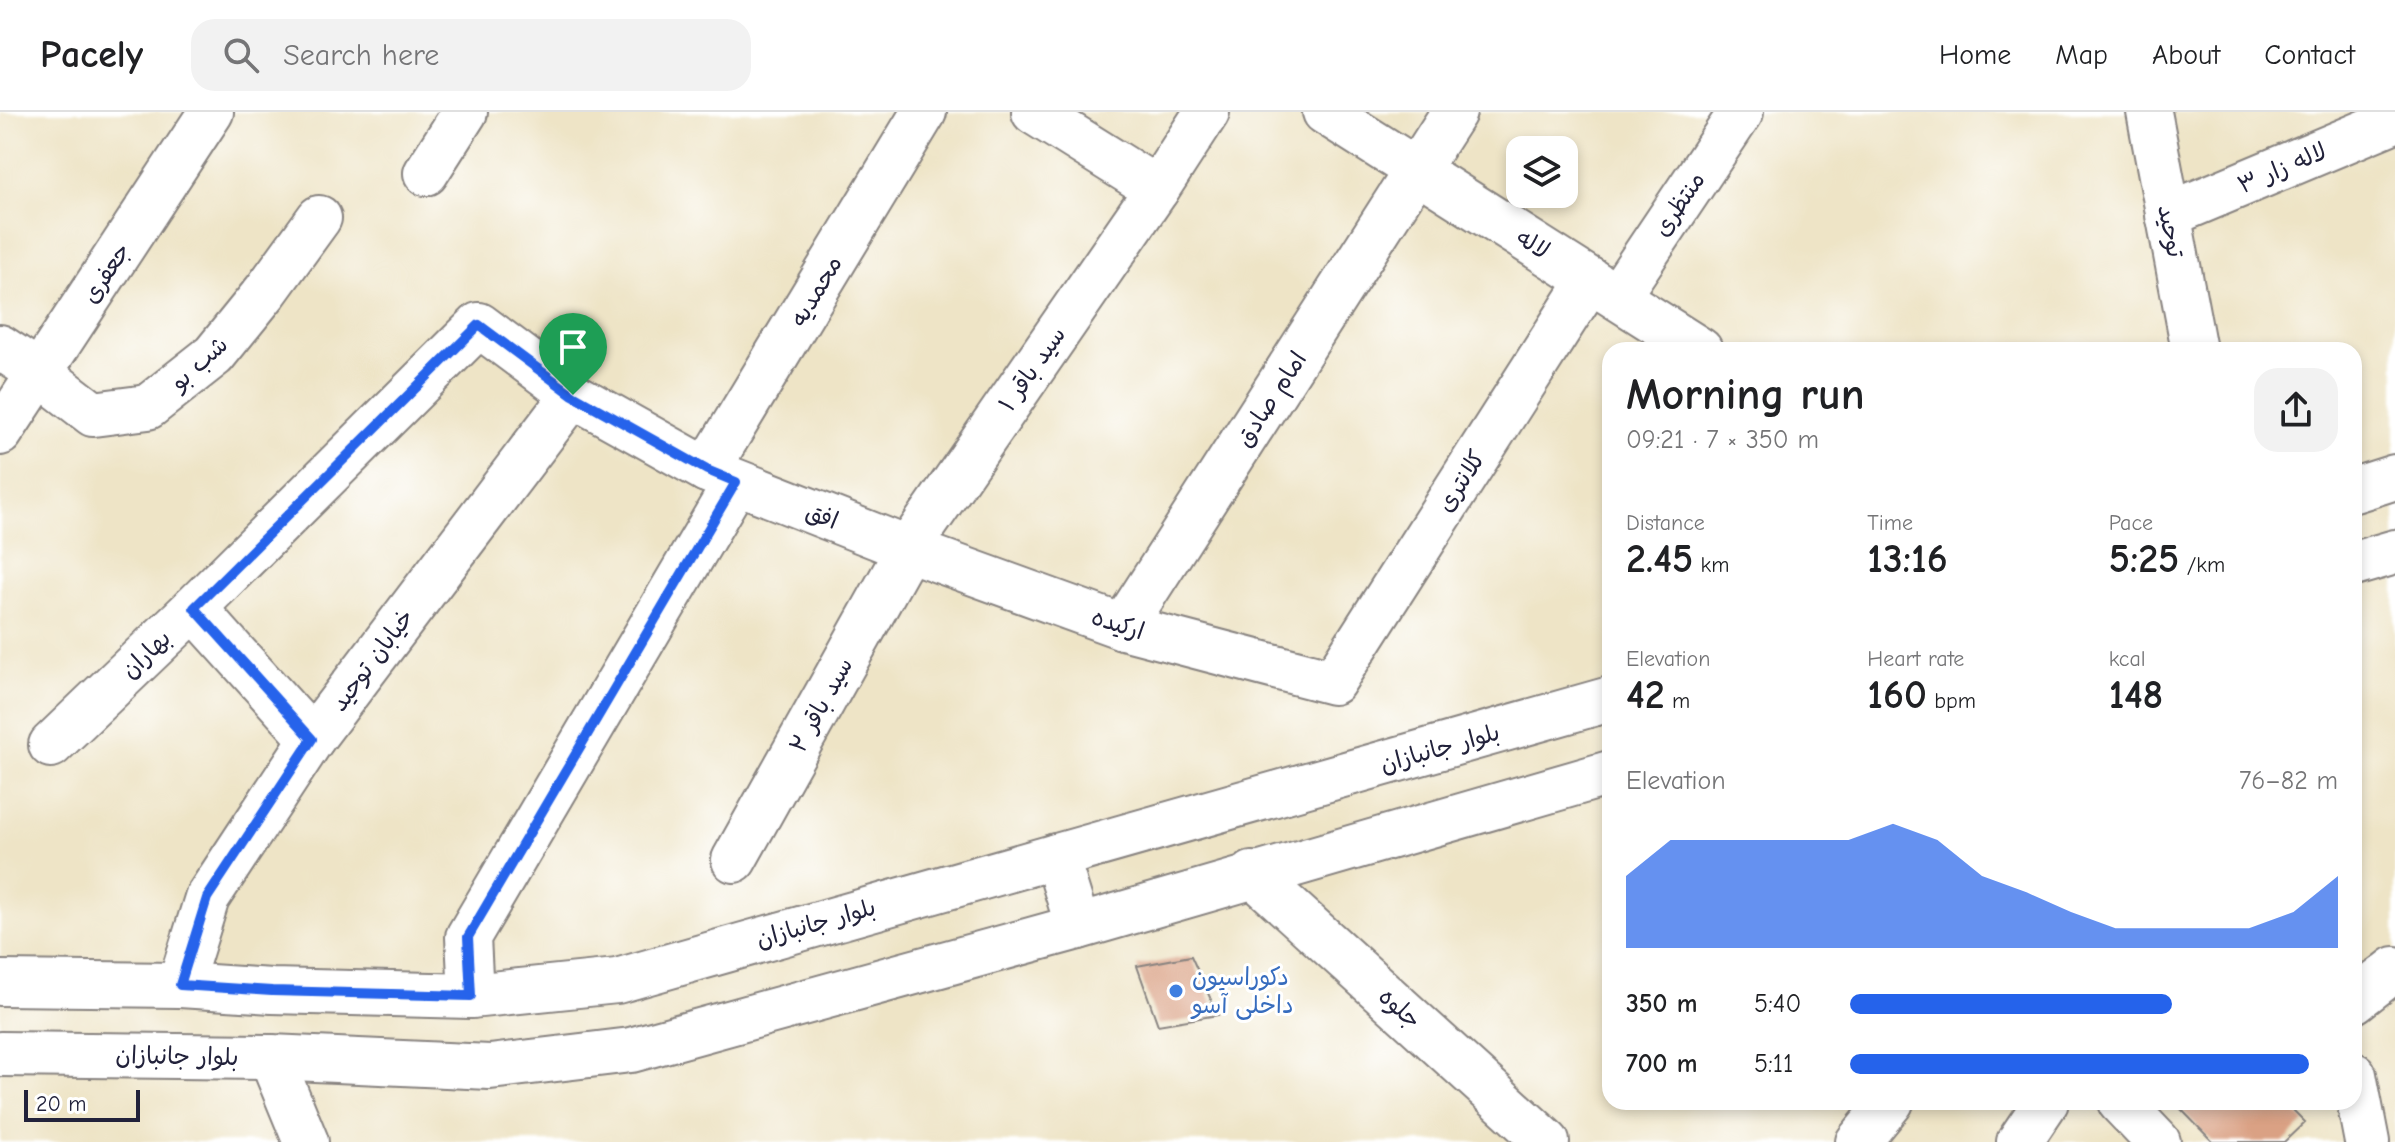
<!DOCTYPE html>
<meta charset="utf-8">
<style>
:root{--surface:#fff;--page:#f2f2f2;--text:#202124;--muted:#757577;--line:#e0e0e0;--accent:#2563eb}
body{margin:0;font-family:"Comic Neue","Playpen Sans Arabic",sans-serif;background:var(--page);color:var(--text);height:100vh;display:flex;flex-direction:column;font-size:30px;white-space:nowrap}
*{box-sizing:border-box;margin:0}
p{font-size:26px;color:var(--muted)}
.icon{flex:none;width:44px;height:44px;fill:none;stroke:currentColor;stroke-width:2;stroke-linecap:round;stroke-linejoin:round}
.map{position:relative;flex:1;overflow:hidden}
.details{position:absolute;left:1602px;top:230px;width:760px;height:768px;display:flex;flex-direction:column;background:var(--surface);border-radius:24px;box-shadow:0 4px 12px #0003}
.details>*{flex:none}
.fabs{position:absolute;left:1506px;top:24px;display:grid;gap:16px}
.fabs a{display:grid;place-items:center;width:72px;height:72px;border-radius:16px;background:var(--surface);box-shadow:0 4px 12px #0003;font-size:40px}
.scale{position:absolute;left:24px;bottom:20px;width:116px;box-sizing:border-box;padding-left:8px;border:4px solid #22223b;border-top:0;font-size:22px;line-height:28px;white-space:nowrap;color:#22223b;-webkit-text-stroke:6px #fff;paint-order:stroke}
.pin{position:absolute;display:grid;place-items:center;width:68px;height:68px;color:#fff;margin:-82px -34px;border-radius:50% 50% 50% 0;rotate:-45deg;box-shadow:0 0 8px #0007}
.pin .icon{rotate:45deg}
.round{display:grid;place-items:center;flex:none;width:84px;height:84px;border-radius:24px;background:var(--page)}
.headline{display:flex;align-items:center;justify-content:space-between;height:136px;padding:0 24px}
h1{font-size:44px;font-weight:700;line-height:60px}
.stats{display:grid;grid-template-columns:repeat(3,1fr);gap:12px;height:136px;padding:8px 24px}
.stats div{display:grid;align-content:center}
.stats b{font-size:40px;font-weight:700}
.stats small{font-size:22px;font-weight:400}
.stats p{font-size:22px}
.chart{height:224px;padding:16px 24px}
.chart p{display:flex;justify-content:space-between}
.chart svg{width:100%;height:144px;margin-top:8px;fill:var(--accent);opacity:.7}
ul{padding:0 24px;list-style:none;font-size:26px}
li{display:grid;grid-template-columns:128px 96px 1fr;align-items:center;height:60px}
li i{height:20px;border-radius:10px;background:var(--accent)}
header{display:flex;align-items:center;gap:48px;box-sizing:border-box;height:112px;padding:0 40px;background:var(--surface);border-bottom:2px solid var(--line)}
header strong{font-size:38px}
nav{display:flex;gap:44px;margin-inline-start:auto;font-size:28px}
.search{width:560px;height:72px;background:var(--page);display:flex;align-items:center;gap:20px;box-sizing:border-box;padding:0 28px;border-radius:24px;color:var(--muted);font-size:30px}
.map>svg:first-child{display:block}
</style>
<header>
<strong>Pacely</strong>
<div class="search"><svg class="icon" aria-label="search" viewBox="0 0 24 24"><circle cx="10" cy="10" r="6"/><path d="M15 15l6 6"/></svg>Search here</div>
<nav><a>Home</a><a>Map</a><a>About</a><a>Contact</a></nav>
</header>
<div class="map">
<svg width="2395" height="1030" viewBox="0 0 2395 1030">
<rect width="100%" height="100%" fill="#fff"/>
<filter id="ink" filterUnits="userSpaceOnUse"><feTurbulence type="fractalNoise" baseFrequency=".0125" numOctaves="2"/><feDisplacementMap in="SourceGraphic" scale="16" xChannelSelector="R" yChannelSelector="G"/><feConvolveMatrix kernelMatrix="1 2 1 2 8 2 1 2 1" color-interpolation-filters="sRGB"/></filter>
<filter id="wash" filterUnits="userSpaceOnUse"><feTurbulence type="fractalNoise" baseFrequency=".006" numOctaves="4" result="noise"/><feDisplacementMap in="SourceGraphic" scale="32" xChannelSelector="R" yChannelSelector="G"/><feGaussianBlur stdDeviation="1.8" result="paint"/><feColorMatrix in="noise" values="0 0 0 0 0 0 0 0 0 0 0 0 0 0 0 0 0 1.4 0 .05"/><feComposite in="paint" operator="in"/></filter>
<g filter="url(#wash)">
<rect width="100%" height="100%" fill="#eee4c6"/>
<g id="blocks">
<g fill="#daa184">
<path d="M1191,844L1218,903L1158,913L1137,854Z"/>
<path d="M2174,990H2285L2305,1010L2284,1030H2213Z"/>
</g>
</g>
</g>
<g filter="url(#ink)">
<use href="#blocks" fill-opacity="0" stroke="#888380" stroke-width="2"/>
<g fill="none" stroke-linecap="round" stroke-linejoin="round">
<g stroke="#888380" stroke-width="48">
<g id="street">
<path d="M1325,0L1700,238"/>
<path d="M426,61L465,0"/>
<path d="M2168,103L2395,8"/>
<path d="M1617,185L1741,0"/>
<path d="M0,235L41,262L93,302L148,295L214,243L266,179L319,106"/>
<path d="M0,321L211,0"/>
<path d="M707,358L924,0"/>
<path d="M194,496L312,627"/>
<path d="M1123,515L1454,0"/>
<path d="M51,633L194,496L479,213L573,283L707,358L908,437L1123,515L1333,570L1590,168"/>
<path d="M734,748L908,437L1157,77L1207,0"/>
<path d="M1252,762L1547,1030"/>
<path d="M180,873L207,786L312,627L573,283"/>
<path d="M471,884L468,825L736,370"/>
<path d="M2354,889L2395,857"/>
<path d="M1858,1030L1891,990"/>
<path d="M2019,1030L2046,990"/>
</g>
</g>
<g stroke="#888380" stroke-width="48">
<g id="secondary">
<path d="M1034,0L1157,77"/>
<path d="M2149,0L2194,238"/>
<path d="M271,945L306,1030"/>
<path d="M2354,963L2367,1030"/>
<path d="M2120,990L2158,1030"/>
</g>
</g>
<g stroke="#888380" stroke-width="48">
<g id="primary">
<path d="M2354,378L2395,365"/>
<path d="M2354,452L2395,440"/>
<path d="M1056,744L1078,815"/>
<path d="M0,871L180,873L272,879L471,884L617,869L1610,587"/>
<path d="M0,942L271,945L490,955L631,938L1078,815L1610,661"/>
</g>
</g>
<use href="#street" stroke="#fff" stroke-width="44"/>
<use href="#secondary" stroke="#fff" stroke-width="44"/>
<use href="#primary" stroke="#fff" stroke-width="44"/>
</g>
</g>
<g fill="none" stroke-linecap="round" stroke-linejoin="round" filter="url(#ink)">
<g stroke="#fff" stroke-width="16">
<path id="route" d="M479,213L573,283L707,358L736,370L468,825L471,884L272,879L180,873L207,786L312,627L194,496Z"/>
</g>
<use href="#route" stroke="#2563eb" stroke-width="10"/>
</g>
<circle fill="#3f7fe0" stroke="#fff" stroke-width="3" cx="1176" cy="879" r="8"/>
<g text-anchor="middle" stroke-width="6" stroke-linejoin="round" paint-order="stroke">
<g font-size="24" fill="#22223b" stroke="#fff">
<text transform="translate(2282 56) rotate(-23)" y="8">لاله زار ۳</text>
<text transform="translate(1679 92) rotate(-56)" y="8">منتظری</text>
<text transform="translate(2171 119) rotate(79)" y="8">توحید</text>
<text transform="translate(1533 132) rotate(32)" y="8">لاله</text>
<text transform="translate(106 161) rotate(-57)" y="8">جعفری</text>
<text transform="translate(816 179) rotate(-59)" y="8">محمدیه</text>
<text transform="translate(199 251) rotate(-42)" y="8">شب بو</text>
<text transform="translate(1032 257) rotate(-55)" y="8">سید باقر ۱</text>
<text transform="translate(1271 287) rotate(-57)" y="8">امام صادق</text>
<text transform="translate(1461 369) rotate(-57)" y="8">کلانتری</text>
<text transform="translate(822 404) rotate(21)" y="8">افق</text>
<text transform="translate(1118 512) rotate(18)" y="8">ارکیده</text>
<text transform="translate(146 542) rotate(-44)" y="8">بهاران</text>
<text transform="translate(372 548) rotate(-53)" y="8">خیابان توحید</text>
<text transform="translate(821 593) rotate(-61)" y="8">سید باقر ۲</text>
<text transform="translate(1440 636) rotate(-16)" y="8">بلوار جانبازان</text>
<text transform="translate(816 811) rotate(-16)" y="8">بلوار جانبازان</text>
<text transform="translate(1400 896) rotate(42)" y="8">جلوه</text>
<text transform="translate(177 944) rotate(1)" y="8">بلوار جانبازان</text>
</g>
<g font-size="24" fill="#366cbe" stroke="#fff" text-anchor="start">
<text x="1192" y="873">دکوراسیون<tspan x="1192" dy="28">داخلی آسو</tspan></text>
</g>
</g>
</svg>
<div class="fabs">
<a><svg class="icon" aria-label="layers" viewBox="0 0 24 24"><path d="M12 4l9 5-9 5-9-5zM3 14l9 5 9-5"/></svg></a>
</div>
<div class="scale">20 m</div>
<div class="pin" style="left:573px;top:283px;background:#1e9e55"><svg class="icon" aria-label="arrive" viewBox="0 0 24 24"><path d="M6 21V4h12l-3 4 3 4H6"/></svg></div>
<section class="details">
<div class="headline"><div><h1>Morning run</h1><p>09:21 · 7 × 350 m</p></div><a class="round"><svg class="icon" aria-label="share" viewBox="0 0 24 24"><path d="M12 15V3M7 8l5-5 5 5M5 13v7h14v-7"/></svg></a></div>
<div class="stats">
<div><p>Distance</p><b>2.45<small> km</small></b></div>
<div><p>Time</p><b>13:16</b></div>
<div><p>Pace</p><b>5:25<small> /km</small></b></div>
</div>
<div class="stats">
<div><p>Elevation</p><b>42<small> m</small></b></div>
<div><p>Heart rate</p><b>160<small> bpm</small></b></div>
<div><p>kcal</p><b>148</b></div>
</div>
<div class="chart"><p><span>Elevation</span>76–82 m</p>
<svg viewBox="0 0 160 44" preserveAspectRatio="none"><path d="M0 44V22L10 11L20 11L30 11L40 11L50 11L60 6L70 11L80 22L90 27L100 33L110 38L120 38L130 38L140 38L150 33L160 22V44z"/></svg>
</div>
<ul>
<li><b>350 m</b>5:40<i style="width:66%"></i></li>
<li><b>700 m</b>5:11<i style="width:94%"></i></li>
</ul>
</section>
</div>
